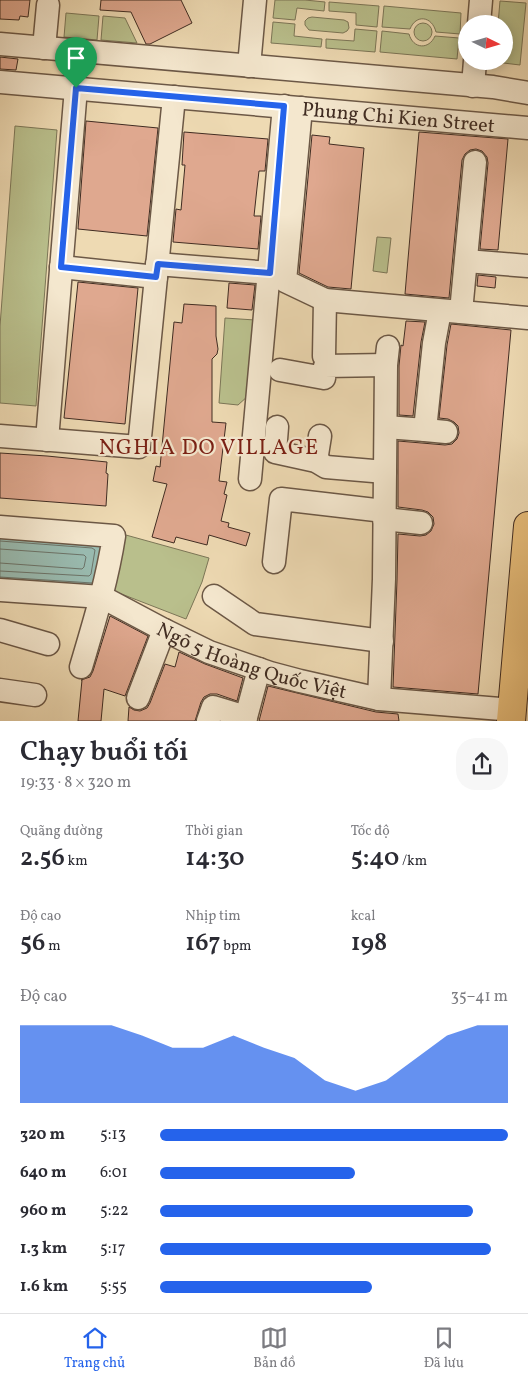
<!DOCTYPE html>
<html lang="vi">
<meta charset="utf-8">
<style>
:root{--surface:#fff;--page:#f7f7f7;--text:#2b2b33;--muted:#7c7c81;--line:#e1e1e2;--accent:#2563eb}
body{margin:0;font-family:Vollkorn,serif;background:var(--page);color:var(--text);height:100vh;display:flex;flex-direction:column;font-size:19px;white-space:nowrap}
*{box-sizing:border-box;margin:0}
p{font-size:16px;color:var(--muted)}
.icon{flex:none;width:28px;height:28px;fill:none;stroke:currentColor;stroke-width:2;stroke-linecap:round;stroke-linejoin:round}
.map{position:relative;height:721px;overflow:hidden}
.side{display:flex;flex-direction:column;background:var(--surface);flex:1}
.side>*{flex:none}
.needle{width:32px;rotate:95deg}
.tools{position:absolute;left:458px;top:15px;display:grid;gap:10px}
.tools a{display:grid;place-items:center;width:55px;height:55px;border-radius:50%;background:var(--surface);box-shadow:0 2px 12px #0003;font-size:25px}
.pin{position:absolute;display:grid;place-items:center;width:42px;height:42px;color:#fff;margin:-51px -21px;border-radius:50% 50% 50% 0;rotate:-45deg;box-shadow:0 0 5px #0007}
.pin .icon{rotate:45deg}
.round{display:grid;place-items:center;flex:none;width:52px;height:52px;border-radius:20px;background:var(--page)}
.summary{display:flex;align-items:center;justify-content:space-between;height:85px;padding:0 20px}
h1{font-size:28px;font-weight:600;line-height:38px}
.stats{display:grid;grid-template-columns:repeat(3,1fr);gap:8px;height:85px;padding:5px 20px}
.stats div{display:grid;align-content:center}
.stats b{font-size:25px;font-weight:600}
.stats small{font-size:14px;font-weight:400}
.stats p{font-size:14px}
.chart{height:140px;padding:10px 20px}
.chart p{display:flex;justify-content:space-between}
.chart svg{width:100%;height:90px;margin-top:5px;fill:var(--accent);opacity:.7}
ul{padding:0 20px;list-style:none;font-size:16px}
li{display:grid;grid-template-columns:80px 60px 1fr;align-items:center;height:38px}
li i{height:12px;border-radius:6px;background:var(--accent)}
.menu{display:flex;justify-content:space-around;align-items:center;height:70px;border-top:1px solid var(--line);background:var(--surface);font-size:14px;color:var(--muted)}
.menu a{display:grid;justify-items:center;gap:2px}
.menu .on{color:var(--accent)}
.map>svg:first-child{display:block}
</style>
<div class="map">
<svg width="528" height="721" viewBox="0 0 528 721">
<rect width="100%" height="100%" fill="#eedab3"/>
<filter id="stains"><feTurbulence type="fractalNoise" baseFrequency=".004" numOctaves="4"/><feColorMatrix values="0 0 0 0 .2 0 0 0 0 .09 0 0 0 0 .02 0 0 0 .5 -.17"/></filter>
<radialGradient id="worn" r=".72"><stop offset=".6" stop-color="#630" stop-opacity="0"/><stop offset="1" stop-color="#630" stop-opacity=".3"/></radialGradient>
<g fill="#b9bf8c" stroke="#7c7657">
<path d="M275,0H305L325,2L324,11L297,8L295,20L273,18Z"/>
<path d="M500,1L526,3L520,65L495,62V61H504V24H498Z"/>
<path d="M329,2L379,6L377,27L356,25V13L329,11Z"/>
<path d="M384,6L461,13L460,34L436,32C432,16 416,14 410,29L382,27Z"/>
<path d="M66,13L99,16L97,40L64,37Z"/>
<path d="M103,16L125,18L137,43L101,40Z"/>
<path d="M312,17L344,20L348,22L349,28L347,31L343,33L309,30L305,25V21L308,18Z"/>
<path d="M273,22L295,24L294,36L322,39L321,47L271,43Z"/>
<circle cx="423" cy="32" r="9"/>
<path d="M355,29L377,31L375,52L326,48V39L354,41Z"/>
<path d="M382,31L409,34C413,49 429,50 435,36L459,38L457,59L380,52Z"/>
<path d="M15,126L57,130L36,406L0,403V326Z"/>
<path d="M377,237L391,238L387,273L373,271Z"/>
<path d="M225,318L255,320L248,396L238,405L219,403Z"/>
<path d="M115,532L209,558L202,582L186,619L106,588Z"/>
</g>
<path fill="#99baaf" stroke="#758177" d="M0,530L104,537L99,588L0,582Z"/>
<g fill="none" stroke-linecap="round" stroke-linejoin="round">
<g stroke="#6c7368" stroke-width="1">
<path d="M0,541L92,548L95,550L91,574L89,576L0,571"/>
<path d="M0,549L84,555L86,557L84,567L82,569L0,563"/>
<path d="M0,577L92,583"/>
</g>
</g>
<g fill="#dfa88f" stroke="#402c22">
<path d="M0,0H30L28,17L20,16L19,20L0,19Z"/>
<path d="M101,0H181L192,23L150,44H146L131,12L100,10Z"/>
<path d="M0,57L18,59L16,70L0,69Z"/>
<path d="M86,121L158,128L147,236L78,229Z"/>
<path d="M184,132L268,139L265,171H259L257,188L254,216H261L258,249L173,242L176,209L181,210L185,165H182Z"/>
<path d="M419,132L508,139L498,250L480,249L488,163L487,157L482,151L476,149L470,150L465,154L462,160L449,298L405,294Z"/>
<path d="M312,135L330,137L329,144L364,148L351,289L328,287L299,273Z"/>
<path d="M478,275L496,277L495,288L477,286Z"/>
<path d="M78,282L138,288L125,424L64,418Z"/>
<path d="M229,283L255,285L252,310L227,308Z"/>
<path d="M184,304L216,306V336L218,349L217,354L212,359V422L226,423L219,481L227,482L224,494L227,495L221,521L229,523L228,527L250,533L246,546L209,535L207,545L176,537L174,543L152,537L167,484L153,481L156,466L160,467L174,322L182,323Z"/>
<path d="M406,321L425,322L421,342L413,416L399,415V366L401,345L403,346Z"/>
<path d="M451,324L511,330L478,694L393,687L397,580L398,534L420,536L426,535L431,531L434,524L433,517L428,512L422,510L398,507V441L445,445L452,444L457,439L459,433L458,426L454,422L448,419L439,418L447,345Z"/>
<path d="M0,453L47,456L107,462L106,473L108,474L106,506L0,498Z"/>
<path d="M110,616L148,636L125,696L104,689L101,721H78L82,680H81L90,677L93,671Z"/>
<path d="M179,652L205,664L243,678L237,701L217,694H210L204,697L201,702L195,721H128L129,707L134,710L140,711L147,708L150,703L165,664L175,667Z"/>
<path d="M268,686L376,712L398,714L399,721H259Z"/>
</g>
<g fill="none" stroke-linecap="round" stroke-linejoin="round">
<g stroke="#6c5846" stroke-width="25">
<g id="minor">
<path d="M479,24L481,0"/>
<path d="M0,44L493,87L528,93"/>
<path d="M44,48L48,5"/>
<path d="M249,66L255,0"/>
<path id="s1" d="M0,82L528,128"/>
<path d="M473,86L475,61"/>
<path d="M301,108L285,281L325,300L528,318"/>
<path d="M466,261L528,266"/>
<path d="M157,264L270,273"/>
<path d="M61,267L156,277"/>
<path d="M461,312L475,162"/>
<path d="M324,356L325,300"/>
<path d="M280,370L324,378L325,366L386,365"/>
<path d="M277,427L275,452L316,461L326,467L385,472"/>
<path d="M386,427L425,430L434,343L440,311"/>
<path d="M425,430L446,432"/>
<path d="M0,436L139,447L174,97"/>
<path d="M47,440L76,88"/>
<path d="M316,461L320,436"/>
<path d="M250,479L284,106"/>
<path d="M384,519L421,523"/>
<path d="M0,527L114,536C107,581 94,623 81,667"/>
<path d="M274,562L281,499L384,511"/>
<path id="s2" d="M0,590L102,597L164,630L209,652L270,673L300,681L379,699L512,710"/>
<path d="M214,596L255,624L382,641"/>
<path d="M0,630L48,644"/>
<path d="M0,690L35,695"/>
<path d="M138,698L164,630"/>
<path d="M379,699L384,579L386,365L388,347"/>
<path d="M208,721L213,707L246,717"/>
<path d="M245,721L259,669"/>
</g>
</g>
<g stroke="#402c22" stroke-width="30">
<path id="major" d="M511,721L528,526"/>
</g>
<use href="#minor" stroke="#f4e7ce" stroke-width="22"/>
<use href="#major" stroke="#e7bd7a" stroke-width="28"/>
</g>
<g fill="none" stroke-linecap="round" stroke-linejoin="round">
<g stroke="#fff" stroke-width="10">
<path id="route" d="M76,88L284,106L270,273L158,264L156,277L61,267Z"/>
</g>
<use href="#route" stroke="#2563eb" stroke-width="6"/>
</g>
<g text-anchor="middle" stroke-width="4.5" stroke-linejoin="round" paint-order="stroke">
<g font-size="20" fill="#402c22" stroke="#f4e7ce">
<text dy="7" stroke="none"><textPath href="#s1" startOffset="400">Phung Chi Kien Street</textPath></text>
<text dy="7" stroke="none"><textPath href="#s2" startOffset="266">Ngõ 5 Hoàng Quốc Việt</textPath></text>
</g>
<g font-size="22" letter-spacing="1" fill="#7a1f14" stroke="#f4e7ce">
<text x="209" y="454">NGHIA DO VILLAGE</text>
</g>
</g>
<rect width="100%" height="100%" filter="url(#stains)"/>
<rect width="100%" height="100%" fill="url(#worn)"/>
</svg>
<div class="tools">
<a><svg class="needle" viewBox="-14 -14 28 28"><path d="M0-13l5 13h-10z" fill="#e53935"/><path d="M0 13l5-13h-10z" fill="#7c7c81"/></svg></a>
</div>
<div class="pin" style="left:76px;top:88px;background:#1e9e55"><svg class="icon" aria-label="arrive" viewBox="0 0 24 24"><path d="M6 21V4h12l-3 4 3 4H6"/></svg></div>
</div>
<section class="side">
<div class="summary"><div><h1>Chạy buổi tối</h1><p>19:33 · 8 × 320 m</p></div><a class="round"><svg class="icon" aria-label="share" viewBox="0 0 24 24"><path d="M12 15V3M7 8l5-5 5 5M5 13v7h14v-7"/></svg></a></div>
<div class="stats">
<div><p>Quãng đường</p><b>2.56<small> km</small></b></div>
<div><p>Thời gian</p><b>14:30</b></div>
<div><p>Tốc độ</p><b>5:40<small> /km</small></b></div>
</div>
<div class="stats">
<div><p>Độ cao</p><b>56<small> m</small></b></div>
<div><p>Nhịp tim</p><b>167<small> bpm</small></b></div>
<div><p>kcal</p><b>198</b></div>
</div>
<div class="chart"><p><span>Độ cao</span>35–41 m</p>
<svg viewBox="0 0 160 44" preserveAspectRatio="none"><path d="M0 44V6L10 6L20 6L30 6L40 11L50 17L60 17L70 11L80 17L90 22L100 33L110 38L120 33L130 22L140 11L150 6L160 6V44z"/></svg>
</div>
<ul>
<li><b>320 m</b>5:13<i style="width:100%"></i></li>
<li><b>640 m</b>6:01<i style="width:56%"></i></li>
<li><b>960 m</b>5:22<i style="width:90%"></i></li>
<li><b>1.3 km</b>5:17<i style="width:95%"></i></li>
<li><b>1.6 km</b>5:55<i style="width:61%"></i></li>
</ul>
</section>
<nav class="menu">
<a class="on"><svg class="icon" aria-label="home" viewBox="0 0 24 24"><path d="M3 11l9-7 9 7M6 9v11h12V9"/></svg>Trang chủ</a>
<a><svg class="icon" aria-label="map" viewBox="0 0 24 24"><path d="M3 6l6-2 6 2 6-2v14l-6 2-6-2-6 2zM9 4v14M15 6v14"/></svg>Bản đồ</a>
<a><svg class="icon" aria-label="saved" viewBox="0 0 24 24"><path d="M7 4h10v16l-5-4-5 4z"/></svg>Đã lưu</a>
</nav>
